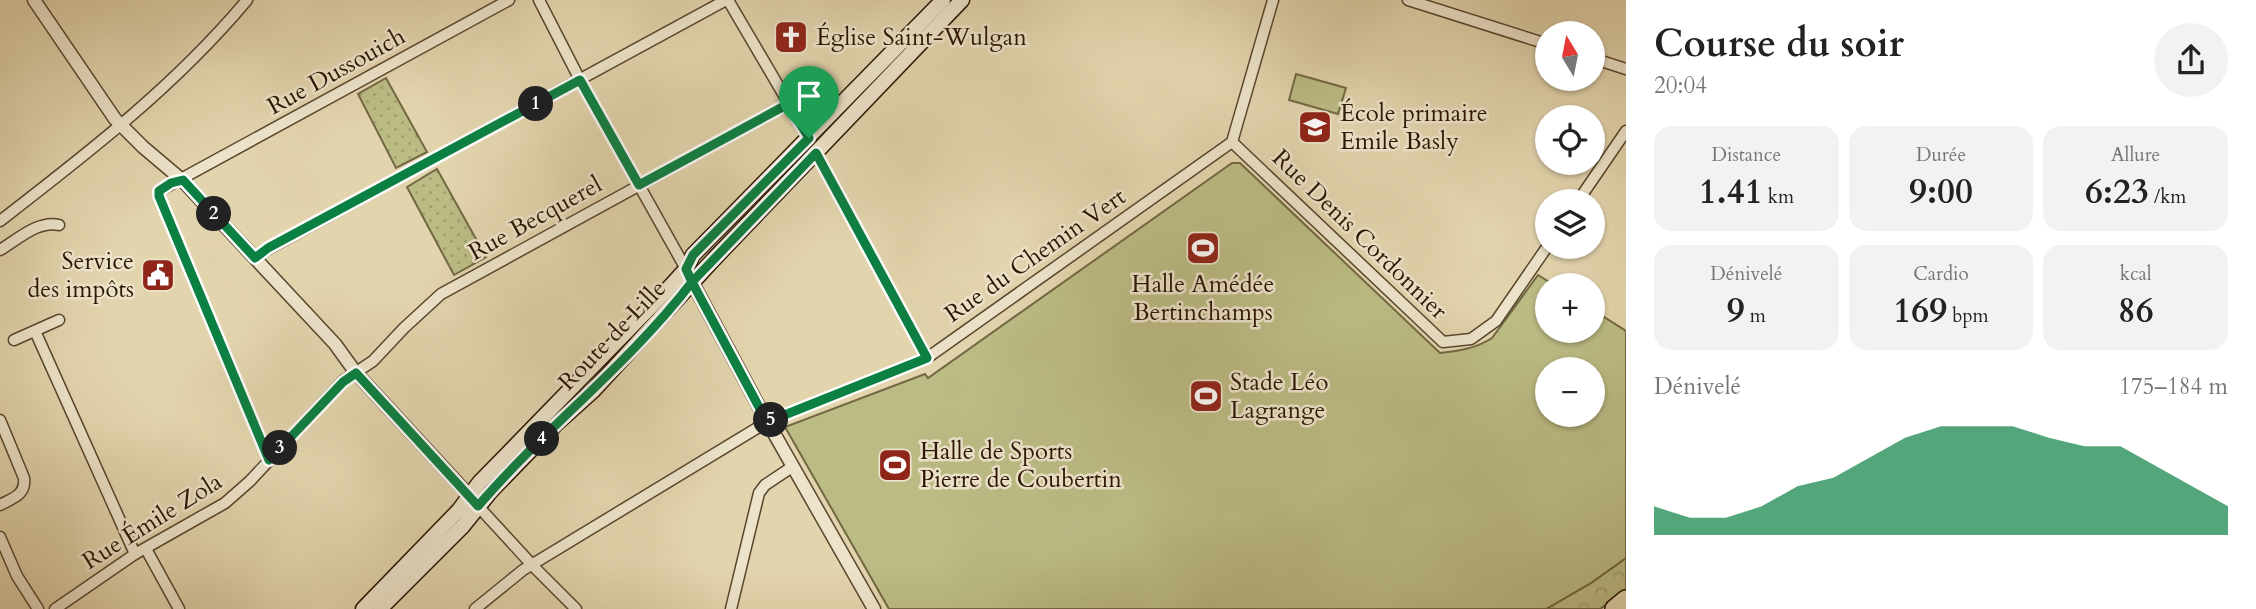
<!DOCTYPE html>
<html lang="fr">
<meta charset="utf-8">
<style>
:root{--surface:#fff;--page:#f2f2f2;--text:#222;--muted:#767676;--accent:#0b8043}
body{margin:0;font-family:Cardo,serif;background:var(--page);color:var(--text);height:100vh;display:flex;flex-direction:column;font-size:26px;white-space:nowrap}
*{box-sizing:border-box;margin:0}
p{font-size:23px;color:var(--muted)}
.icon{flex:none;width:38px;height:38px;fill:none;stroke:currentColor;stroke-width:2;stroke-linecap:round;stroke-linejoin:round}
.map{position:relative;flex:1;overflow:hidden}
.side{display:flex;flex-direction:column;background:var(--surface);width:630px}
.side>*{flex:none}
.needle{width:46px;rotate:350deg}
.controls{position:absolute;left:1535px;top:21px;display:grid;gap:14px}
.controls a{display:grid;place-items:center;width:70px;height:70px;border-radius:50%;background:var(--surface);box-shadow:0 2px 5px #0004;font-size:35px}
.pin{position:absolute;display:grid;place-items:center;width:60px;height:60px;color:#fff;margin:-72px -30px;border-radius:50% 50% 50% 0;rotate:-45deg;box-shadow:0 0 7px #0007}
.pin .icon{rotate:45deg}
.km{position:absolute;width:35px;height:35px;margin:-18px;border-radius:50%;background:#222;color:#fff;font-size:19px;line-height:35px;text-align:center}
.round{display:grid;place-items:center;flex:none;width:74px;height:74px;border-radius:37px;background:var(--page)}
.overview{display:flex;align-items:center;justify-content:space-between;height:119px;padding:0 28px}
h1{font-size:38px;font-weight:700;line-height:52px}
.stats{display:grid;grid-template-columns:repeat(3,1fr);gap:10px;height:119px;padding:7px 28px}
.stats div{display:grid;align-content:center;border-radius:18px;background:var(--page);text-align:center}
.stats b{font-size:35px;font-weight:700}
.stats small{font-size:19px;font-weight:400}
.stats p{font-size:19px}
.chart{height:196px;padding:14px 28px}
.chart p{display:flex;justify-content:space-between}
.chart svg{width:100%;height:126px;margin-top:7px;fill:var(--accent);opacity:.7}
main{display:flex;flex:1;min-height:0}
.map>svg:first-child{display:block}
</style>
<main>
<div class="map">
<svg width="1626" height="609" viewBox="0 0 1626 609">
<defs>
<pattern id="grass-dots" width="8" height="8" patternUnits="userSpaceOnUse" patternTransform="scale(1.75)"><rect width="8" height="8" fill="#bbbb84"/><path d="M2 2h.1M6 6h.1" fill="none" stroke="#a1a070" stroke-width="1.8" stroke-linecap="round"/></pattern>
<pattern id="forest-crowns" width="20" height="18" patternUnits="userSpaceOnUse" patternTransform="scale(1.75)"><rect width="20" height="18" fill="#bbbb84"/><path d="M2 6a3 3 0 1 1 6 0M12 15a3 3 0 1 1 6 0" fill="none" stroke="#a1a070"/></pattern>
</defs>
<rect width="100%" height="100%" fill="#e2d4ad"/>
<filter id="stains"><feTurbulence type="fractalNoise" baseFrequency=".00286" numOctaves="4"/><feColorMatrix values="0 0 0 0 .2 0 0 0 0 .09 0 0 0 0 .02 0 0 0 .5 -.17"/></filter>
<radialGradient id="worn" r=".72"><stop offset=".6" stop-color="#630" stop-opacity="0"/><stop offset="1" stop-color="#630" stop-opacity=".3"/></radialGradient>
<g fill="url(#grass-dots)" stroke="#726843" stroke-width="2">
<path d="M386,78L427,152L396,168L358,94Z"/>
<path d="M437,169L486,257L454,275L407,187Z"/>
</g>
<path fill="url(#forest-crowns)" stroke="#726843" stroke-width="2" d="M1626,558V591L1600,609H1546L1591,583Z"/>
<g fill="#bbbb84" stroke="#726843" stroke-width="2" fill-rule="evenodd">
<path d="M1296,74L1346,88L1338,114L1289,100Z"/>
<path d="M1232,163H1240L1440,353C1459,351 1477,348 1492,338L1538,275L1554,285H1547V331H1592L1593,310L1626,331V558L1591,583L1546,609H889L785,427L925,374L928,378ZM1547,369H1592V415H1547Z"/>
</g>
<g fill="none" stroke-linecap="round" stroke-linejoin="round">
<g stroke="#58452d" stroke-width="13">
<g id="minor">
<path d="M539,0L580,80L686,269"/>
<path d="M728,0L809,138"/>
<path d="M1408,0L1547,44"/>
<path d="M1592,58L1626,69"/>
<path d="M1232,142L1443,342L1471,339L1496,321L1547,247"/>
<path d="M816,153L927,358"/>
<path d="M1578,201L1626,131"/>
<path d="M0,221C88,153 175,86 247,0"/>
<path d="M0,250C17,240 38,220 59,225"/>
<path d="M255,258L268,249L726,0"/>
<path d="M35,331L135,554"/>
<path d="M14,340L59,320"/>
<path d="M0,420L24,478C26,495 13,498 0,505"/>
<path d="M269,460L159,196V191L509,0"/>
<path d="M478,506L533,566L576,609"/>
<path d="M0,537L17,576L38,609"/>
<path d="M146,549L179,609"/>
<path d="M55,609L135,554L225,503L250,481L343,381L373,361L404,328L441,294L788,104"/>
<path d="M475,609L523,570L767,422L927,358L1232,142L1273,0"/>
<path d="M731,609L759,493L765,485L792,467"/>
</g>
</g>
<g stroke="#58452d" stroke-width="15">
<g id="tertiary">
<path d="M34,0L115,119L143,147L182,180L335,344L356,373L476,503"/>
<path d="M689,276L763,414L874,609"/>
</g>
</g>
<g stroke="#2a1502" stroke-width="17">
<g id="secondary">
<path d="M363,609L459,510L479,483L666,291L686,269L693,255L943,0"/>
<path d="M380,609L463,526L491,491L555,425L593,391L713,260L962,0"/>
</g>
</g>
<g stroke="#2a1502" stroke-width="22">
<path id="motorway" d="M1615,609L1626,600"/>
</g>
<use href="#minor" stroke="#ece3ca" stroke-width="10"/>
<use href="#tertiary" stroke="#ece3ca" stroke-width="12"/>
<use href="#secondary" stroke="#ece3ca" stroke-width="14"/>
<use href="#motorway" stroke="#e2d4ad" stroke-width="19"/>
</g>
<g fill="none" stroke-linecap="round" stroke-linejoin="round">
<g stroke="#fff" stroke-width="14">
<path id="route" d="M809,138L788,104L639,185L580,80L268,248L255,258L183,180L171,183L159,191V196L269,460L343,382L356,373L478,506C545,428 629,364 692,282L767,422L927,358L816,153L692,282L686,269L693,255L809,138"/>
</g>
<use href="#route" stroke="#0b8043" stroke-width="9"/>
</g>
<defs>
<g id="church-square" transform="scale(1.75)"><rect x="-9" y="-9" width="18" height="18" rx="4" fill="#8f2418" stroke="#ece3ca"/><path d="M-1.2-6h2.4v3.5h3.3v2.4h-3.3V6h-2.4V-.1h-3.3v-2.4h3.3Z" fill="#fff"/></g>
<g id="school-square" transform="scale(1.75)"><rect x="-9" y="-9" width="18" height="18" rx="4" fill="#8f2418" stroke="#ece3ca"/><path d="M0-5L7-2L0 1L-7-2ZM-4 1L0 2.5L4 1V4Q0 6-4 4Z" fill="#fff"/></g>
<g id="stadium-square" transform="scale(1.75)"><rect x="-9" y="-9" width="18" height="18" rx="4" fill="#8f2418" stroke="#ece3ca"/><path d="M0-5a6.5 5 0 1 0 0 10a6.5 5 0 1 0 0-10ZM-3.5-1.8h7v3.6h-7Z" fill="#fff"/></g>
<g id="civic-square" transform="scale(1.75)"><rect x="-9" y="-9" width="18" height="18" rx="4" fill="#8f2418" stroke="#ece3ca"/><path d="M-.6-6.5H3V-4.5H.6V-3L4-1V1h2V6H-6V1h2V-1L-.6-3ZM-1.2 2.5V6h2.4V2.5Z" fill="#fff"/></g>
</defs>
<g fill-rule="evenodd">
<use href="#church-square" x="791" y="37"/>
<use href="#school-square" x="1315" y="127"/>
<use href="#stadium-square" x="1203" y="248"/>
<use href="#civic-square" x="158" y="275"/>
<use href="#stadium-square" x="1206" y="396"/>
<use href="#stadium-square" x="895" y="465"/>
</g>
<g text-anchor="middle" stroke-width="5" stroke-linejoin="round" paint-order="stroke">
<g font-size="24" fill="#2a1502" stroke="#ece3ca" text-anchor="start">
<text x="816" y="45">Église Saint-Wulgan</text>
<text x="1340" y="121">École primaire<tspan x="1340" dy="28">Emile Basly</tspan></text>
<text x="134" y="269" text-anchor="end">Service<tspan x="134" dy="28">des impôts</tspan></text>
<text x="1203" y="292" text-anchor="middle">Halle Amédée<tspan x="1203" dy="28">Bertinchamps</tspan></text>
<text x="1230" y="390">Stade Léo<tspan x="1230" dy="28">Lagrange</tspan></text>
<text x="920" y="459">Halle de Sports<tspan x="920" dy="28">Pierre de Coubertin</tspan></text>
</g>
<g font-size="24" fill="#2a1502" stroke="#ece3ca">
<text transform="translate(336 71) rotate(-29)" y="8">Rue Dussouich</text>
<text transform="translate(535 218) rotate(-29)" y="8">Rue Becquerel</text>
<text transform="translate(1360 234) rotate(44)" y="8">Rue Denis Cordonnier</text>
<text transform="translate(1035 255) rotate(-35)" y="8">Rue du Chemin Vert</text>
<text transform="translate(612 335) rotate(-46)" y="8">Route de Lille</text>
<text transform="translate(152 521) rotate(-32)" y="8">Rue Émile Zola</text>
</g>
</g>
<rect width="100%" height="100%" filter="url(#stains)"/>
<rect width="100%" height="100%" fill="url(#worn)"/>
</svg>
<div class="controls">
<a><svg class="needle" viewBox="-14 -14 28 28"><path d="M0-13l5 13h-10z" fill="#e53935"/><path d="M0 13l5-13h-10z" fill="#767676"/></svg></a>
<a><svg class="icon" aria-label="locate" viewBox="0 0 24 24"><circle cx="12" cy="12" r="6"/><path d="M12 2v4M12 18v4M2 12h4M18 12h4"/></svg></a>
<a><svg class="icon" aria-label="layers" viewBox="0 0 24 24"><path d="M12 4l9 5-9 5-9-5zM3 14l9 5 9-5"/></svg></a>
<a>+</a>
<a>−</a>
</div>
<div class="pin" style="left:809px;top:138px;background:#1e9e55"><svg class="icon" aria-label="arrive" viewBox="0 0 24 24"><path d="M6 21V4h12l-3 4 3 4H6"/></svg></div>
<b class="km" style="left:536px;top:104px">1</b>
<b class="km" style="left:214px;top:214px">2</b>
<b class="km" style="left:280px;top:448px">3</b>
<b class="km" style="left:542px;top:439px">4</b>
<b class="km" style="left:771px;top:420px">5</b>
</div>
<section class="side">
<div class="overview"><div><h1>Course du soir</h1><p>20:04</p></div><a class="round"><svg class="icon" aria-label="share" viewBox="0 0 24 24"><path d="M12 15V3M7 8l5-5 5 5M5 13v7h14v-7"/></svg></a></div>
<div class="stats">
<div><p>Distance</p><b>1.41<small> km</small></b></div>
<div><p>Durée</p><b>9:00</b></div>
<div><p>Allure</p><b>6:23<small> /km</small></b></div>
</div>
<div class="stats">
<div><p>Dénivelé</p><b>9<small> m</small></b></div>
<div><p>Cardio</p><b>169<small> bpm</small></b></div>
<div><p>kcal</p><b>86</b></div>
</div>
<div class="chart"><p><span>Dénivelé</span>175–184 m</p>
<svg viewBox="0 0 160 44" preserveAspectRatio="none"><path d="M0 44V34L10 38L20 38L30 34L40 27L50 24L60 17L70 10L80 6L90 6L100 6L110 10L120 13L130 13L140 20L150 27L160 34V44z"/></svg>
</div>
</section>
</main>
